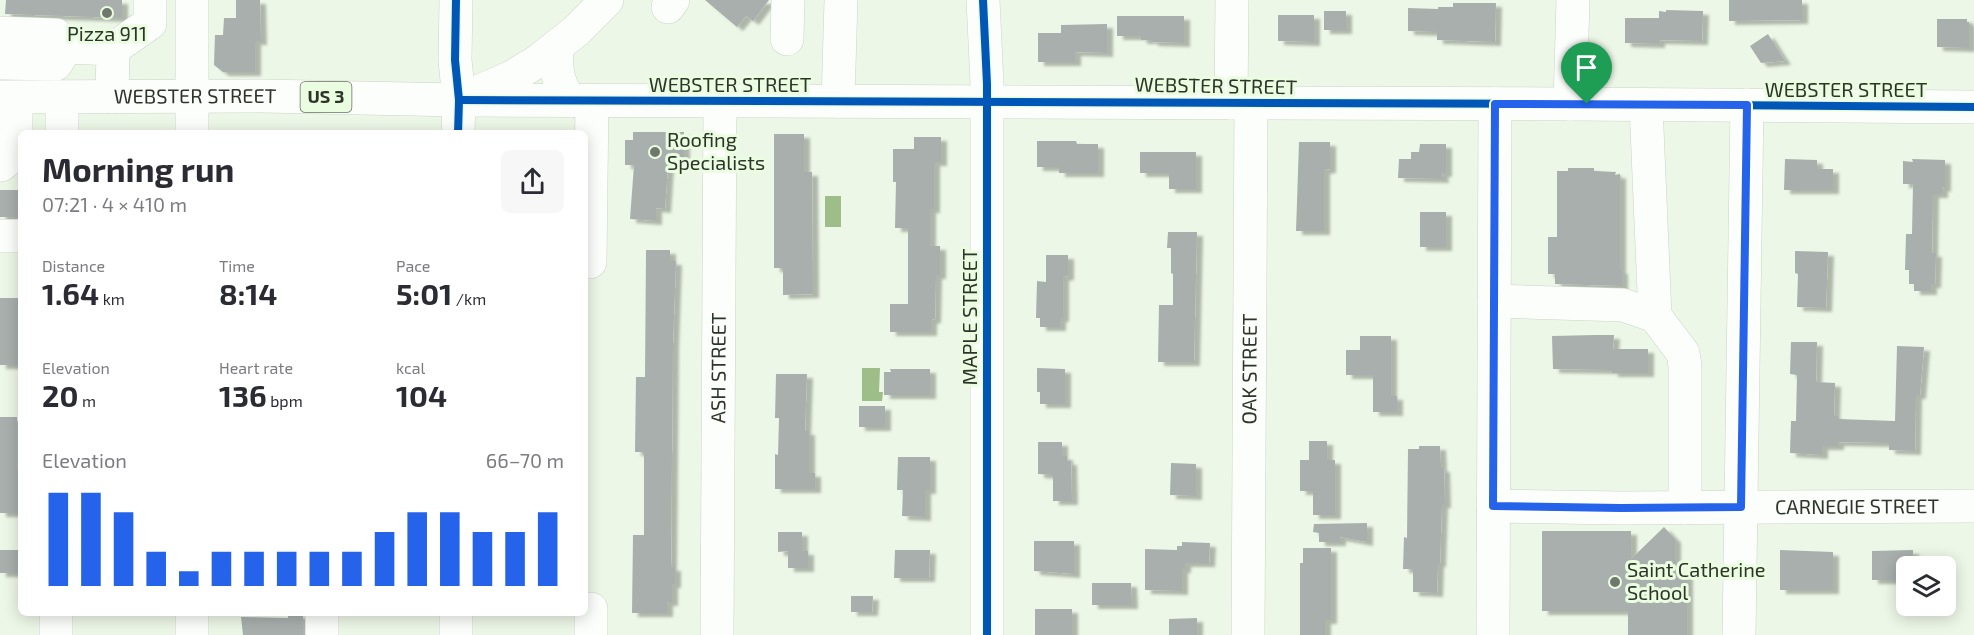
<!DOCTYPE html>
<meta charset="utf-8">
<style>
:root{--surface:#fff;--page:#f7f7f7;--text:#2b2b33;--muted:#7c7c81;--accent:#2563eb}
body{margin:0;font-family:"Exo 2",sans-serif;background:var(--page);color:var(--text);height:100vh;display:flex;flex-direction:column;font-size:22px;white-space:nowrap}
*{box-sizing:border-box;margin:0}
p{font-size:20px;color:var(--muted)}
.icon{flex:none;width:33px;height:33px;fill:none;stroke:currentColor;stroke-width:2;stroke-linecap:round;stroke-linejoin:round}
.map{position:relative;flex:1;overflow:hidden}
.sheet{position:absolute;left:18px;top:130px;width:570px;height:486px;display:flex;flex-direction:column;background:var(--surface);border-radius:9px;box-shadow:0 3px 15px #0003}
.sheet>*{flex:none}
.controls{position:absolute;left:1896px;top:556px;display:grid;gap:12px}
.controls a{display:grid;place-items:center;width:60px;height:60px;border-radius:9px;background:var(--surface);box-shadow:0 3px 15px #0003;font-size:30px}
.pin{position:absolute;display:grid;place-items:center;width:51px;height:51px;color:#fff;margin:-62px -26px;border-radius:50% 50% 50% 0;rotate:-45deg;box-shadow:0 0 6px #0007}
.pin .icon{rotate:45deg}
.round{display:grid;place-items:center;flex:none;width:63px;height:63px;border-radius:9px;background:var(--page)}
.summary{display:flex;align-items:center;justify-content:space-between;height:102px;padding:0 24px}
h1{font-size:33px;font-weight:700;line-height:45px}
.stats{display:grid;grid-template-columns:repeat(3,1fr);gap:9px;height:102px;padding:6px 24px}
.stats div{display:grid;align-content:center}
.stats b{font-size:30px;font-weight:700}
.stats small{font-size:16px;font-weight:400}
.stats p{font-size:16px}
.chart{height:168px;padding:12px 24px}
.chart p{display:flex;justify-content:space-between}
.chart svg{width:100%;height:108px;margin-top:6px;stroke:var(--accent);stroke-width:6}
.map>svg:first-child{display:block}
</style>
<div class="map">
<svg width="1974" height="635" viewBox="0 0 1974 635">
<defs>
<filter id="shadow"><feDropShadow dx="6" dy="4" stdDeviation="1.5" flood-color="#0004"/></filter>
</defs>
<rect width="100%" height="100%" fill="#edf7e7"/>
<g fill="#9dbe89">
<rect x="825" y="196" width="16" height="31"/>
<path d="M862,368H880L879,392H883L882,401H862Z"/>
</g>
<g fill="#a8afad" filter="url(#shadow)">
<path d="M6,0H122V18L5,14Z"/>
<path d="M236,0H260L261,41H255V72H223L214,65L215,35H223L224,18H236Z"/>
<path d="M705,0H769L753,21L746,16L737,27Z"/>
<path d="M1729,0H1802V20L1729,21Z"/>
<path d="M1453,3H1496L1495,42L1437,40V32L1408,31V8L1438,9V7H1453Z"/>
<path d="M1666,10L1703,11L1702,41L1659,40V44L1625,43V18H1659V11L1666,12Z"/>
<rect x="1324" y="11" width="22" height="19"/>
<path d="M1278,15H1314V42L1278,41Z"/>
<path d="M1117,16H1184V43L1152,42V40H1141V36H1117Z"/>
<path d="M1937,19H1967V22H1969V48L1937,47Z"/>
<path d="M1107,24V53L1075,52V62H1038V33H1061V25Z"/>
<path d="M1768,34L1785,61L1761,63L1750,46Z"/>
<path d="M633,132H684V165H668L665,209L656,208V221L630,219L634,165H625V140H633Z"/>
<path d="M774,134H804V172H812L813,294L783,295V268H774Z"/>
<path d="M914,137H941V162H934V209H930V246H940V275H936L935,319L931,320V332H890V304H908V228H895L896,182H893V149H914Z"/>
<path d="M1037,141H1076L1077,144H1098V173H1059V167H1037Z"/>
<path d="M1299,142H1330V169L1324,170V231H1296Z"/>
<path d="M1420,144H1446V173H1442L1443,179L1398,178L1399,159H1411V152H1419Z"/>
<path d="M1140,152H1196V189H1169V173H1140Z"/>
<path d="M1785,159L1817,160V169H1833V190H1784Z"/>
<path d="M1912,159L1945,160V188L1942,187V194H1933L1932,253H1936L1935,284H1931V291H1914V284H1909V270H1905L1906,234H1912L1913,184H1903V161L1913,162Z"/>
<path d="M1568,168H1594V171L1616,172L1615,175L1620,174V270H1622V286L1555,284V274H1548V237H1557V171H1568Z"/>
<rect x="0" y="190" width="21" height="27"/>
<rect x="1420" y="212" width="26" height="35"/>
<path d="M1168,232H1197L1194,362H1158L1159,305H1173V274L1171,273V248H1167Z"/>
<path d="M646,250H670V261H676L673,343L671,567H675V584H672V602H667V613H632L633,535H644V452H635L636,377H645Z"/>
<path d="M1795,251L1828,252L1826,308L1797,307L1798,274L1795,273Z"/>
<path d="M1046,255H1068V276L1063,277V318H1060V327H1040V318H1036L1037,281L1046,282Z"/>
<rect x="0" y="298" width="21" height="67"/>
<path d="M1596,335H1614L1613,349H1648V373H1612V370L1553,369L1552,336Z"/>
<path d="M1360,336H1391V396H1397V412H1373V375H1346V350H1360Z"/>
<path d="M1791,342H1817L1816,382L1835,383L1834,416H1838V419L1895,421L1897,346L1924,347L1920,395H1916L1915,451L1889,450V443L1838,442V446H1822V455L1790,453L1791,421H1796L1797,375L1790,374Z"/>
<path d="M1037,368L1065,369V404H1040V392H1037Z"/>
<path d="M890,369H930V395H884V372H891Z"/>
<path d="M776,374H807L805,431H809V473H815V489H775V454L778,455L779,418H775Z"/>
<rect x="859" y="406" width="26" height="21"/>
<path d="M0,417H17V469H21V513H0Z"/>
<path d="M1309,441H1327V460H1335V515H1313V491H1300V460H1309Z"/>
<path d="M1038,442H1062V456H1067V461H1071L1072,501H1053V475L1038,474Z"/>
<path d="M1419,446H1440L1441,468H1444L1445,504H1442L1440,563H1438L1437,593L1413,592V569H1403L1404,537L1407,538L1408,449H1419Z"/>
<path d="M898,457H930V490H925V517L902,516L903,490H897Z"/>
<path d="M1171,463L1196,464V496L1170,495Z"/>
<path d="M1367,523V542L1340,537V542H1319V533L1313,532L1314,524Z"/>
<path d="M1664,527L1675,539V572L1687,573V635H1628V611H1542V531H1631V559Z"/>
<path d="M778,532H802V551H808V568H788V551L778,552Z"/>
<path d="M1034,541H1074V574L1034,571Z"/>
<path d="M1182,542L1210,543L1209,563H1185V569H1182V591L1145,590V549L1177,550V546H1182Z"/>
<path d="M1303,548H1331V620H1325V635H1300V563H1303Z"/>
<rect x="0" y="550" width="21" height="23"/>
<path d="M895,550H930L929,578H894Z"/>
<path d="M1780,550L1833,552V590H1780Z"/>
<path d="M1913,550V567H1906V580H1872V551Z"/>
<path d="M1092,583H1131L1132,605H1092Z"/>
<path d="M851,596H873L872,612H851Z"/>
<rect x="1035" y="609" width="37" height="26"/>
<path d="M288,614H303V635H243L241,617L288,618Z"/>
<path d="M1197,618V635H1169V619Z"/>
</g>
<g fill="none" stroke-linecap="round" stroke-linejoin="round">
<g stroke="#cbd3c7" stroke-width="34">
<g id="minor">
<path d="M192,0V134"/>
<path d="M456,0L455,60L459,100L1570,104L1974,107"/>
<path d="M668,7L673,0"/>
<path d="M0,33L56,35L66,47L113,49L112,97"/>
<path d="M787,39L788,0"/>
<path d="M557,48C556,72 557,81 570,101"/>
<path d="M113,49L150,23V0"/>
<path d="M0,63L56,64L66,47"/>
<path d="M62,98V134"/>
<path d="M838,101L841,0"/>
<path d="M1231,103L1232,0"/>
<path d="M1570,104L1573,0"/>
<path d="M1646,105L1655,316L1683,353L1685,366V508"/>
<path d="M1,165L10,158L16,149V98"/>
<path d="M0,236H21"/>
<path d="M590,262L592,101"/>
<path d="M1494,301L1623,305L1655,316"/>
<path id="s1" d="M1493,506L1621,508L1974,506"/>
<path d="M192,614V635"/>
<path d="M56,635V614"/>
<path d="M322,635V614"/>
<path d="M591,635V609"/>
<path id="s2" d="M717,635L720,101"/>
<path id="s3" d="M1248,635L1251,104"/>
<path d="M1493,635L1495,104"/>
<path d="M1739,635L1747,105"/>
</g>
</g>
<g stroke="#cbd3c7" stroke-width="34">
<g id="major">
<path d="M983,0L987,84V635"/>
<path id="s4" d="M0,97L263,96L459,100L512,77L538,61L576,31L607,0"/>
<path d="M458,134L459,100"/>
<path d="M456,635V614"/>
</g>
</g>
<use href="#minor" stroke="#fcfefb" stroke-width="33"/>
<use href="#major" stroke="#fcfefb" stroke-width="33"/>
<g stroke="#ebfde1" stroke-width="11">
<g id="cycleway">
<path d="M456,0L455,60L459,100L458,134"/>
<path d="M983,0L987,84V635"/>
<path d="M459,100L1570,104L1974,107"/>
</g>
</g>
<use href="#cycleway" stroke="#0057b8" stroke-width="8"/>
</g>
<g fill="none" stroke-linecap="round" stroke-linejoin="round">
<g stroke="#fff" stroke-width="12">
<path id="route" d="M1495,104L1747,105L1741,507L1621,508L1493,506Z"/>
</g>
<use href="#route" stroke="#2563eb" stroke-width="8"/>
</g>
<g fill="#70786c" stroke="#ebfde1" stroke-width="2">
<circle cx="107" cy="13" r="6"/>
<circle cx="655" cy="152" r="6"/>
<circle cx="1615" cy="582" r="6"/>
</g>
<g text-anchor="middle" stroke-width="6" stroke-linejoin="round" paint-order="stroke">
<rect fill="#ebfde1" stroke="#667060" stroke-width="1.5" x="300.5" y="82" width="51" height="30" rx="4.5"/>
<g font-size="18" font-weight="bold" fill="#2d3429">
<text x="326" y="103">US 3</text>
</g>
<g font-size="20" fill="#2d3429" stroke="#ebfde1" text-anchor="start">
<text x="107" y="41" text-anchor="middle">Pizza 911</text>
<text x="667" y="147">Roofing<tspan x="667" dy="23">Specialists</tspan></text>
<text x="1627" y="577">Saint Catherine<tspan x="1627" dy="23">School</tspan></text>
</g>
<g font-size="20" fill="#2d3429" stroke="#ebfde1">
<text x="730" y="92">WEBSTER STREET</text>
<text transform="translate(1216 86) rotate(1)" y="7">WEBSTER STREET</text>
<text x="1846" y="97">WEBSTER STREET</text>
<text dy="7" stroke="none"><textPath href="#s4" startOffset="195">WEBSTER STREET</textPath></text>
<text transform="translate(970 317) rotate(-90)" y="7">MAPLE STREET</text>
<text dy="7" stroke="none"><textPath href="#s2" startOffset="267">ASH STREET</textPath></text>
<text dy="7" stroke="none"><textPath href="#s3" startOffset="266">OAK STREET</textPath></text>
<text dy="7" stroke="none"><textPath href="#s1" startOffset="364">CARNEGIE STREET</textPath></text>
</g>
</g>
</svg>
<div class="controls">
<a><svg class="icon" aria-label="layers" viewBox="0 0 24 24"><path d="M12 4l9 5-9 5-9-5zM3 14l9 5 9-5"/></svg></a>
</div>
<div class="pin" style="left:1587px;top:104px;background:#1e9e55"><svg class="icon" aria-label="arrive" viewBox="0 0 24 24"><path d="M6 21V4h12l-3 4 3 4H6"/></svg></div>
<section class="sheet">
<div class="summary"><div><h1>Morning run</h1><p>07:21 · 4 × 410 m</p></div><a class="round"><svg class="icon" aria-label="share" viewBox="0 0 24 24"><path d="M12 15V3M7 8l5-5 5 5M5 13v7h14v-7"/></svg></a></div>
<div class="stats">
<div><p>Distance</p><b>1.64<small> km</small></b></div>
<div><p>Time</p><b>8:14</b></div>
<div><p>Pace</p><b>5:01<small> /km</small></b></div>
</div>
<div class="stats">
<div><p>Elevation</p><b>20<small> m</small></b></div>
<div><p>Heart rate</p><b>136<small> bpm</small></b></div>
<div><p>kcal</p><b>104</b></div>
</div>
<div class="chart"><p><span>Elevation</span>66–70 m</p>
<svg viewBox="0 0 160 44" preserveAspectRatio="none"><path d="M5 44V6M15 44V6M25 44V14M35 44V30M45 44V38M55 44V30M65 44V30M75 44V30M85 44V30M95 44V30M105 44V22M115 44V14M125 44V14M135 44V22M145 44V22M155 44V14"/></svg>
</div>
</section>
</div>
